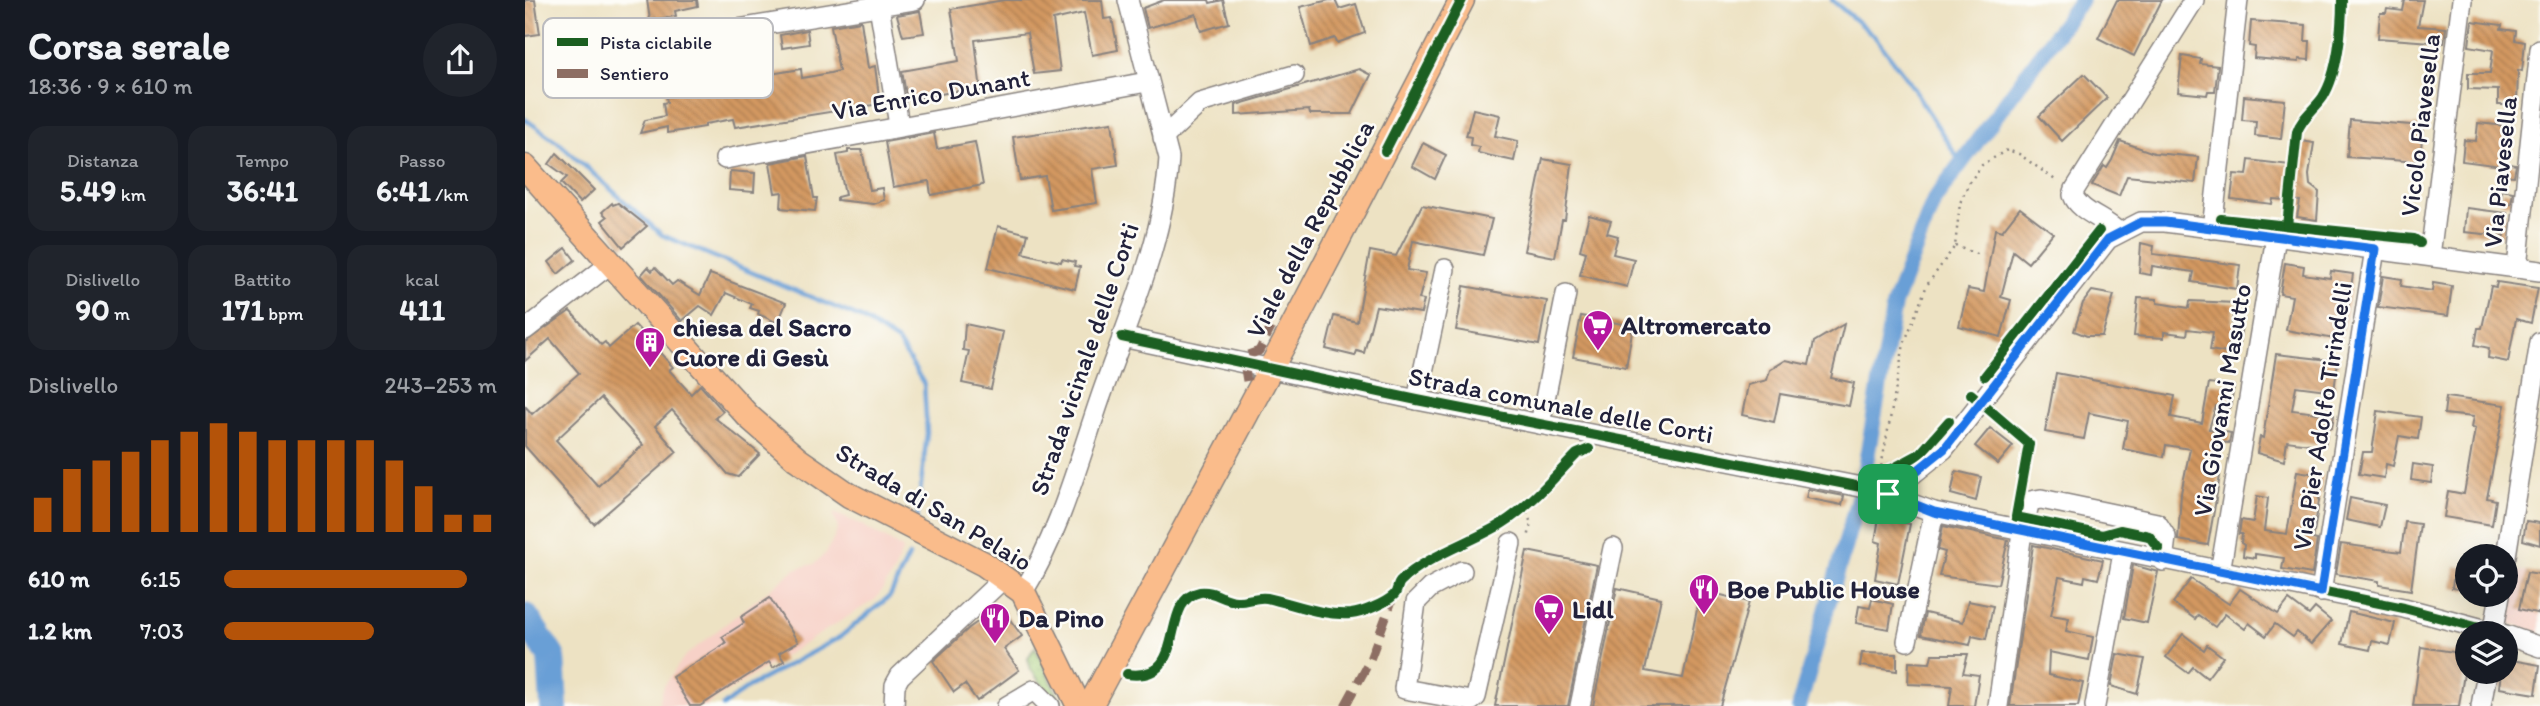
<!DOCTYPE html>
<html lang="it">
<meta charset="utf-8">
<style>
:root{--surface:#171b24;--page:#20242c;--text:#f1f3f6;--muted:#9ea1a6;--accent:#b45309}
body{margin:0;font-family:Itim,sans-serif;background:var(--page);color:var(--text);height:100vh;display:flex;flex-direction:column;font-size:26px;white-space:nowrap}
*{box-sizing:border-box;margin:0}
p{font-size:23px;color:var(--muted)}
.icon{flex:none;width:38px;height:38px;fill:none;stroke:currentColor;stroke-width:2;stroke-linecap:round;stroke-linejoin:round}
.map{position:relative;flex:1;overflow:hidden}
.drawer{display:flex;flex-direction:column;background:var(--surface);width:525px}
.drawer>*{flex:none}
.buttons{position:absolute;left:1930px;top:544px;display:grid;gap:14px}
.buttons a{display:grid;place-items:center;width:63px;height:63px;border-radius:50%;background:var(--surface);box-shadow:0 7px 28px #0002;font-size:35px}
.pin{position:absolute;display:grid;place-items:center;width:60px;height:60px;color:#fff;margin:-30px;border-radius:14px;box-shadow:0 4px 10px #0006}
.round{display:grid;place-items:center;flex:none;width:74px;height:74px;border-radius:37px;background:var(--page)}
.summary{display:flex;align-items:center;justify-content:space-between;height:119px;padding:0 28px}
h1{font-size:38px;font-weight:700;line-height:52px}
.figures{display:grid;grid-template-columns:repeat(3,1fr);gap:10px;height:119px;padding:7px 28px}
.figures div{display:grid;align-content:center;border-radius:18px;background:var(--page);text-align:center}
.figures b{font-size:30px;font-weight:700}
.figures small{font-size:19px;font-weight:400}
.figures p{font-size:19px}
.chart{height:196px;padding:14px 28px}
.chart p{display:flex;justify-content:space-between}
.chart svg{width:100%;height:126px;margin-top:7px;stroke:var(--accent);stroke-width:6}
ul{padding:0 28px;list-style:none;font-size:23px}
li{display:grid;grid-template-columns:112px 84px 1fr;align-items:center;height:52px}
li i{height:18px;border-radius:9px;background:var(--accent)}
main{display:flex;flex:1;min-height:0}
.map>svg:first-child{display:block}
</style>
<main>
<section class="drawer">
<div class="summary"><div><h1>Corsa serale</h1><p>18:36 · 9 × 610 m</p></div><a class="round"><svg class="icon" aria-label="share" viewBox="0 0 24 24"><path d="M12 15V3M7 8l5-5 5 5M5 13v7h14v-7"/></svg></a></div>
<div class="figures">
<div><p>Distanza</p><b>5.49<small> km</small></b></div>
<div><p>Tempo</p><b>36:41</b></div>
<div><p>Passo</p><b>6:41<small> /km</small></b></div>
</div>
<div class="figures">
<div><p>Dislivello</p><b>90<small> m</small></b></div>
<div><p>Battito</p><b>171<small> bpm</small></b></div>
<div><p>kcal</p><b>411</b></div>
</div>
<div class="chart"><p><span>Dislivello</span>243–253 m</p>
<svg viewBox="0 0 160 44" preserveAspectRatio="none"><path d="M5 44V32M15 44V22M25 44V19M35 44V16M45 44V12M55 44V9M65 44V6M75 44V9M85 44V12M95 44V12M105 44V12M115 44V12M125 44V19M135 44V28M145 44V38M155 44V38"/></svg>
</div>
<ul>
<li><b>610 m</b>6:15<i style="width:89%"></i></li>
<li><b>1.2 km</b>7:03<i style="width:55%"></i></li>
</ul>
</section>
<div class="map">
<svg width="2015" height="706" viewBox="0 0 2015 706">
<defs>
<pattern id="grass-dots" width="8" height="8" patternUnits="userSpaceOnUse" patternTransform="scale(1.75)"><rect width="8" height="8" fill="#a5cd78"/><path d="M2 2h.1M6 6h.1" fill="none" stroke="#8eb069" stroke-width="1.8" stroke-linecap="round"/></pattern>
<pattern id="building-back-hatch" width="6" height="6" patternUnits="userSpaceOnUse" patternTransform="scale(1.75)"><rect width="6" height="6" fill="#d39860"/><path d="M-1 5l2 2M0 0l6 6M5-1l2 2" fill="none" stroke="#ab7c50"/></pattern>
</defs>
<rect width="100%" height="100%" fill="#fdfcf7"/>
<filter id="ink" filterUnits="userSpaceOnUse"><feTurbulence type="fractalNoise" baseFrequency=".0143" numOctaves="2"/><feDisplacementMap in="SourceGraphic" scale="14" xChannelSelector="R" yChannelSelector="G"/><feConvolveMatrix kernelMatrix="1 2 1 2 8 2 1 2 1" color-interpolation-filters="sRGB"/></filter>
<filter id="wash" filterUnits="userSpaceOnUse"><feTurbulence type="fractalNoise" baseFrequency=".00686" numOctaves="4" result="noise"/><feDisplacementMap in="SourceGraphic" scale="28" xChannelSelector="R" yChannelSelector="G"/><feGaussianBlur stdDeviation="1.57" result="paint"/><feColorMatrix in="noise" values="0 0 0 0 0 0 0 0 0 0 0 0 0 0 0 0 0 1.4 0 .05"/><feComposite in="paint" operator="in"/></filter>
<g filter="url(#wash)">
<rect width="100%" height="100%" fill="#ede2c3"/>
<g fill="#f7d1c7">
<path d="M308,513L333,523L378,549L369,572L351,599L258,657L259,661L248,668L245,665L180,706H133L139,686L159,657L270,569L289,564L301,553L313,529Z"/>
<path d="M1985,570L2015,574V633L1976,620Z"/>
</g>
<path fill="url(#grass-dots)" stroke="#64785a" stroke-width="2" d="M510,647L535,700L531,704L505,668L503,658Z"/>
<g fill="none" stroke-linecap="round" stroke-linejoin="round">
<g stroke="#699fd6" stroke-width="4.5">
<path d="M1307,0L1350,37L1383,80L1436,163"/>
<path d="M0,119L34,143L137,235L336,318L373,342L399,384L402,433L392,519"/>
<path d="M198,706L225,686L315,637L365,596L384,556"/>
</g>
<path stroke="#699fd6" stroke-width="16" d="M1274,706L1337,485L1369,304L1409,200L1556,0"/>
<path stroke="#699fd6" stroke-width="28" d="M0,617L26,656L29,706"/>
</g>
<g id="blocks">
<g fill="url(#building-back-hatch)" fill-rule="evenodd">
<path d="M0,0H10L15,34L0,36Z"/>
<path d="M122,0H172L173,6L150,11L151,16L125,20Z"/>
<path d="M479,0H577L579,19L587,18L593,50L567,55L559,13L528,20L535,71L509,74L502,33L450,40L456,91L438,93V90L382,100L377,71L434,61L426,9Z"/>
<path d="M639,0H684L685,3L698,0L704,23L676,31L671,14L623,28L618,8Z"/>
<path d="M804,0H810L814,9L831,4L840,33L812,43L810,38L786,46L775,7Z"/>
<path d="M1592,0H1637L1609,56L1573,38Z"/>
<path d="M1880,0H1898L1893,26L1921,28L1919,43L1853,38L1855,13H1861L1862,9L1878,11Z"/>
<path d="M395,11L399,33L378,36L372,15Z"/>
<path d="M336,21L343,68L350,66L355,104L210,127L208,119L180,124V127L142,133V127L115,133L120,120L140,116L138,103L142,102L135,58L152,51L198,47L203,81L276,69L277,78L305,73L314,71L306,26Z"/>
<path d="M1726,21L1781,25L1780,41H1785L1784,60L1774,59V62L1729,58L1730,47L1724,46Z"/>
<path d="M1947,21L1977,25L1976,29L1991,31L1990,40L2000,42L1997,71L1993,70L1992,105H1973V90L1943,89V73H1965L1968,50L1944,46Z"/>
<path d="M282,30L284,44L257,48L255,35Z"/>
<path d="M1657,56L1676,59L1675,64L1693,66L1690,91H1683L1682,95L1653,92Z"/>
<path d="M834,69L846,75L827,114H785L784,110L711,115V105Z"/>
<path d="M1559,74L1582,98L1537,141L1514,116Z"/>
<path d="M1719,96L1760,100L1756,139L1730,136L1731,121L1717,120Z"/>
<path d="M948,109L975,115L970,136L993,141L989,161L953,153L954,147L945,145L946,137L941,136Z"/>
<path d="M1825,120L1898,126L1895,162L1822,157Z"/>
<path d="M587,122L593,165L567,169L572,203L526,210L520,176L495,180L488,137Z"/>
<path d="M1953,123L1981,126L1976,166L1937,161L1939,140L1951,141Z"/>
<path d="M409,133L412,149L450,142L458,185L406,195L404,181L368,187L360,142Z"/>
<path d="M1595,141L1629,153L1673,157L1670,183L1602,176L1594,196L1567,185L1579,166L1582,168L1587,160Z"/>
<path d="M1776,141L1789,143L1784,175L1785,185L1794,192L1792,220L1772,217L1775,201L1748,199L1747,204L1706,199L1709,174L1722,175L1724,160L1773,166Z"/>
<path d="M898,143L921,155L910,179L887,166Z"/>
<path d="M323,150H337L345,190L357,188L359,200L348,204L312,200V197L320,195L312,155L323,153Z"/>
<path d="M32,153L69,190L55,203L36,183L42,177L24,164Z"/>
<path d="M282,156L289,198H292L290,211L256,208L257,192L250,193L245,163Z"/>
<path d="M1018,159L1047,164L1040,220H1037L1030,257L999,251Z"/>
<path d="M1980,163L1991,165L1989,176L1978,175Z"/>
<path d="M205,171L230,173L229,192L204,190Z"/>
<path d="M1977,190L1988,192L1986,204L1976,202Z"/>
<path d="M87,203L88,205L93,203L122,226L98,247L77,221L82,217L77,212Z"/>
<path d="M897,205L967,219L958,255L888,241L882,270L901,273L894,299L899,300L896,313L851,306L839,353L832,351L830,356L801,349L809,316L832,322L845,251L871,256Z"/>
<path d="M1495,208L1528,233L1503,263L1488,251L1476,297L1486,300L1476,337L1434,326L1443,289L1459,292L1470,229L1477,231Z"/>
<path d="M1941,208L1982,213L1979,236L1939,232Z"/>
<path d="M1064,215L1086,221L1082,233L1093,236L1088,254L1109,259L1102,287L1055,275L1061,252L1055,250Z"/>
<path d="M473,226L503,234L498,253L536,262L537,259L550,262L549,266L555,267L550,289L463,268Z"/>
<path d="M1616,243L1629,246L1628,254L1715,265L1712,289L1667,282L1669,272L1627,266L1626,275L1614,273Z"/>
<path d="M41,248L50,260L33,274L24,262Z"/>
<path d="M1760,263L1779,266L1778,274L1805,278L1806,271L1828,274L1821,321L1815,340L1761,330L1767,296L1755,294Z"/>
<path d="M123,267L127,271L130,267L147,285L152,281L175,295L185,274L261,303L253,323L233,314L234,311L225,308L227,304L201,293L189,315L175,306L157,321L116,275Z"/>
<path d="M1858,276L1877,279L1876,286L1907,291L1908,283L1927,286L1923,316L1853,307Z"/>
<path d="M1972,282L2013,288L2006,323L1991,319L1983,362L1963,358L1964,348L1950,345L1953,328H1957L1966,286L1971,287Z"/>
<path d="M939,286L1022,301L1014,345L931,330Z"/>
<path d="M1567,291L1589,295L1577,336H1562L1549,331L1558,303Z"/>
<path d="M1613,298L1632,299V303L1664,308L1665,301L1710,303L1707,323L1717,324L1714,345L1704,344L1702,353L1685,350L1688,332L1663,329L1662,335L1639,332V338L1609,336Z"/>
<path d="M45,311L76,345L80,342L84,348L110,325L148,367L144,370L166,394L175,385L198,411L190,418L235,454L213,477L203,474L147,410L130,426L152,452L69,524L0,446V406L7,414L54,373L25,339L0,361V342ZM76,398L118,445L73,486L31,440Z"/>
<path d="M1056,316L1108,326L1101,367L1048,357Z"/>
<path d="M440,324L478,332L466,389L437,383L444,351L438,350Z"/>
<path d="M1319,324L1306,378L1329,383L1324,406L1255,394L1249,422L1217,415L1223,385L1242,380L1245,370L1261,360L1284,365L1289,342Z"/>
<path d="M1751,354L1813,361L1809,391L1771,386L1767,410L1809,415L1807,428L1803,427L1800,446L1762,441L1759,461L1732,453L1735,437L1738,438Z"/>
<path d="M1531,373L1650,396L1646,417L1677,423L1684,383L1709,386L1705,408L1691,406L1684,429L1706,433L1704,443L1692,442L1686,475L1695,476L1683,545L1653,540L1656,493L1665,449L1641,445L1639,457L1598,449L1603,421L1564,413L1559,439L1520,432Z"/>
<path d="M1921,397L1980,405L1962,498L1971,500L1967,525L1919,517L1923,491L1939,494L1950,429L1946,428L1948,417L1919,414Z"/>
<path d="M1853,411L1896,417L1893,439L1874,436L1868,466L1861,464L1859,478L1834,474L1838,452H1847Z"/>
<path d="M1465,428L1488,446L1473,464L1450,446Z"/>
<path d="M1888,464L1908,467L1906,483L1886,480Z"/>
<path d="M1431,471L1456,477L1451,501L1426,494Z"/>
<path d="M1772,471L1798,475L1788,539L1792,540L1787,574L1757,569L1759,558L1730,554V558L1718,556L1719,545L1716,543L1717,534H1714L1716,520L1728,522L1732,496L1743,498L1739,531L1762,534Z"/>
<path d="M1283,489L1319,496L1317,505L1281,498Z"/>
<path d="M1825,498L1860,505L1855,527L1821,520Z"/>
<path d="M1354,518L1385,524L1373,584L1350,579L1356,543L1350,541Z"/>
<path d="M2001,521L2015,523V545L1998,540Z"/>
<path d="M1880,522L1895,524L1886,590L1854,585V581L1811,574L1816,544L1876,552Z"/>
<path d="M1418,526L1483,540L1473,584L1414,576L1420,552L1413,550Z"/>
<path d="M1508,545L1578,560L1573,579L1560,576L1559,582L1534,577L1526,615L1544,618L1541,631L1568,637L1564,660L1524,652L1523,675L1558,683L1553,706H1485Z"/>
<path d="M1002,551L1072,565L1043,706H970Z"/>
<path d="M1608,565L1633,572L1622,623L1599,618Z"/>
<path d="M1930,566L1942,568V591L1927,588Z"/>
<path d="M2002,572L2015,574V614L1994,609Z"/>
<path d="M1666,579L1704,604L1715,589L1753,614L1764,600L1784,615L1790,608L1806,621L1786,644L1772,632L1768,637L1750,624L1741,636L1724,623L1720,629L1700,614L1690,627L1673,615L1670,619L1648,603Z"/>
<path d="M1092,588L1136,598L1120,671L1158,678L1176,590L1224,602L1195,706H1068Z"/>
<path d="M245,598L273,642L254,653L259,661L248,668L244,662L175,706H165L147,677L201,643L197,637L219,623L216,617Z"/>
<path d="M1347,599L1368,604L1364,629L1331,623L1334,606L1345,608Z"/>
<path d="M1443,601L1468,606L1461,639L1447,636L1445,645L1396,635L1400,613L1438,622Z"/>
<path d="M475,606L497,636L479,649L494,670L452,701L440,684L429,692L408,661L444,628Z"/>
<path d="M1824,612L1870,623L1865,645L1847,641L1845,650L1817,644Z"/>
<path d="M1658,634L1679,650L1682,645L1698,657L1682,678L1668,667L1663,673L1641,657Z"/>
<path d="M1896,647L1942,654L1934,706H1888Z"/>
<path d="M1337,653L1372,654V671L1335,666Z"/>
<path d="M1407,654H1443L1438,673L1454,675L1449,706H1424L1427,686L1383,684L1384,662L1405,663Z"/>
<path d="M1592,654L1620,659L1612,694L1586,686Z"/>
<path d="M1981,659L2015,665L2011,694L1974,688L1976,672H1981Z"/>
</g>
</g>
</g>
<g filter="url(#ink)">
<use href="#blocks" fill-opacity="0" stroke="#88827f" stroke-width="2"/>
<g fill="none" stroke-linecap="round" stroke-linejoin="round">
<g stroke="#88827f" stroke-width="22">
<g id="minor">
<path d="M353,0L374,125"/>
<path d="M73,52L390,0"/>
<path d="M638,138L675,103L769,75"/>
<path d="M200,159L622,82"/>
<path d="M1687,229L1713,0"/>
<path d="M1593,232C1581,219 1554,212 1548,195L1550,189L1669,0"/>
<path d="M1905,256L1937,0"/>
<path d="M1992,268L2015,49"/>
<path d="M0,330L85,264"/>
<path d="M597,337L892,400L1346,489L1409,512L1879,608L1977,634"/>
<path d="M892,400L920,269"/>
<path d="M1015,424L1041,294"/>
<path d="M1363,494L1419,449L1583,239L1616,222H1640L2015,271"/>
<path d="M1981,556L2015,342"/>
<path d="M937,571L905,588L891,602L879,689L946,701L951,697L986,543"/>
<path d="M1695,572L1751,237"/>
<path d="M498,592C534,534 553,463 575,399C602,321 639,241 644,158L603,0"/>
<path d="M1796,592L1850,249"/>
<path d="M1968,634L1975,595"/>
<path d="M1981,635L2015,647"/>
<path d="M1382,641L1409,512"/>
<path d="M369,706L370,685L375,676L480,577"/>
<path d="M482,706L509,690L525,706"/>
<path d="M1055,706L1088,548"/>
<path d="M1473,706L1497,532L1505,501L1516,499L1632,523L1641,537L1638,561"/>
<path d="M1570,706L1598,553"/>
<path d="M1956,706L1962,672"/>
</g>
</g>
<g stroke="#88827f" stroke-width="27">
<g id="major">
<path d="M0,167L190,380L224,417L272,459L324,495L459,564L498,592L554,706"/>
<path d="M565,706L763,336L937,0"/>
</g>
</g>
<g stroke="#88827f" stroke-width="2.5" stroke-dasharray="2 5" stroke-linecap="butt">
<path d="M1430,246L1454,255"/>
<path d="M1355,473L1379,344L1402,285L1430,246L1435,203L1444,183L1457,165L1482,150L1494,154L1533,182"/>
<path d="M999,506L1006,523L1003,539"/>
</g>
<use href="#minor" stroke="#fff" stroke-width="19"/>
<use href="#major" stroke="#fabc8b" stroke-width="24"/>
<g stroke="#8d6e63" stroke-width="9" stroke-dasharray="18 9" stroke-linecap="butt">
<path d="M723,355L734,351L746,328"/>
<path d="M720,369L722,381"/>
<path d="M820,706L844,662L868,598"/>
</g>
<g stroke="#fdfcf7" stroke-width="15">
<g id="cycleway">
<path d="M860,151L937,0"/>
<path d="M1696,219L1889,239L1895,243"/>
<path d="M1762,226L1772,132C1777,117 1790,109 1798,97C1813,73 1817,28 1817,0"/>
<path d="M597,337L892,400L1346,489L1409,512L1879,608L1977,634"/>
<path d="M1460,376L1574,231"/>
<path d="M1446,394L1504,444L1491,517L1577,535L1595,530L1624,536L1634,549"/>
<path d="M1354,476L1395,454L1424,421"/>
<path d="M602,674C665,683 633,600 675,592C688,590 698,600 711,601C722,602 731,596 742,598C771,604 795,616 826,614C837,613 861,603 869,595C873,591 872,584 876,581C901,556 948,542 978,523C1006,505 1029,477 1052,454L1064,449"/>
</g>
</g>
<use href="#cycleway" stroke="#1b5e20" stroke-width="10"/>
</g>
</g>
<g fill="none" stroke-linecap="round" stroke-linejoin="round" filter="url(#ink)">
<g stroke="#fff" stroke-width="14">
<path id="route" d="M1616,222H1640L1850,249L1796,592L1409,512L1363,494L1419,449L1583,239Z"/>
</g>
<use href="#route" stroke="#1a73e8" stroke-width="9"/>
</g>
<defs>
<g id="supermarket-pin" transform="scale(1.575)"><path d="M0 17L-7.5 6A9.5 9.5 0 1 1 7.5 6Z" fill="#b5179e" stroke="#fdfcf7"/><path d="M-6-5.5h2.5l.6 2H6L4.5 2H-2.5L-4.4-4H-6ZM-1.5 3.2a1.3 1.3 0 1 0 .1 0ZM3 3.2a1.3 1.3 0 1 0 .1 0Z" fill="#fff"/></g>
<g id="building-pin" transform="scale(1.575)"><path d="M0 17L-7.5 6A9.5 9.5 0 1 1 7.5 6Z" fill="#b5179e" stroke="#fdfcf7"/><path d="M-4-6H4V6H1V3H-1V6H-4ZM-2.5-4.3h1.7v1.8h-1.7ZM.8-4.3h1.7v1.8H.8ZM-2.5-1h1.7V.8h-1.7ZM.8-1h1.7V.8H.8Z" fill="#fff"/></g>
<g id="restaurant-pin" transform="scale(1.575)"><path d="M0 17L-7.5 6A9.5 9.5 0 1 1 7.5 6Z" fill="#b5179e" stroke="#fdfcf7"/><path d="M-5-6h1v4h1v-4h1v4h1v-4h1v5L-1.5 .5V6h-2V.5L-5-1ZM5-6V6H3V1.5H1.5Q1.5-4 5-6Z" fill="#fff"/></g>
</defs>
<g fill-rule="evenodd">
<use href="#supermarket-pin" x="1073" y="325"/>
<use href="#building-pin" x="125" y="342"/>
<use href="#restaurant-pin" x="1179" y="589"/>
<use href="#supermarket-pin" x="1024" y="609"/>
<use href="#restaurant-pin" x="470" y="618"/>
</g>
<g text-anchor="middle" stroke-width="5" stroke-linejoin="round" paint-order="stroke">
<g font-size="26" fill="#22223b" stroke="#fdfcf7">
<text transform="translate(406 94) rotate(-10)" y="9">Via Enrico Dunant</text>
<text transform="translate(1895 125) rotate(-83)" y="9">Vicolo Piavesella</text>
<text transform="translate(1975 172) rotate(-84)" y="9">Via Piavesella</text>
<text transform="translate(785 229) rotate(-62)" y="9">Viale della Repubblica</text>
<text transform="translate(559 359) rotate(-71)" y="9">Strada vicinale delle Corti</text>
<text transform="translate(1697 400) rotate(-80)" y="9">Via Giovanni Masutto</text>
<text transform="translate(1036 405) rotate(11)" y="9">Strada comunale delle Corti</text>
<text transform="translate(1797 416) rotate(-81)" y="9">Via Pier Adolfo Tirindelli</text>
<text transform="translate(409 507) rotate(31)" y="9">Strada di San Pelaio</text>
</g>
<g font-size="26" font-weight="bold" fill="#22223b" stroke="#fdfcf7" text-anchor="start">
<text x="1096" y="334">Altromercato</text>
<text x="148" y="336">chiesa del Sacro<tspan x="148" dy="30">Cuore di Gesù</tspan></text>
<text x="1202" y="598">Boe Public House</text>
<text x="1047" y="618">Lidl</text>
<text x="493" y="627">Da Pino</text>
</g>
</g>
<rect x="18" y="18" width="230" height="80" rx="10" fill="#fdfcf7" stroke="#bbbbbf" stroke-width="2"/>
<rect x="32" y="38" width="31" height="8" fill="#1b5e20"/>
<rect x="32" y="69" width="31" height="9" fill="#8d6e63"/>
<g font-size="19" fill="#22223b">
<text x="75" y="49">Pista ciclabile</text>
<text x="75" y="80">Sentiero</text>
</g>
</svg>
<div class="buttons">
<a><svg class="icon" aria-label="locate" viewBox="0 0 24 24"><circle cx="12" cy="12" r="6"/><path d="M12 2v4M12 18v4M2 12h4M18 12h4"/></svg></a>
<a><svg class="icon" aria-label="layers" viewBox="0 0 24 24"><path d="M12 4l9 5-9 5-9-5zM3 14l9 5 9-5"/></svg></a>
</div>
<div class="pin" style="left:1363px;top:494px;background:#1e9e55"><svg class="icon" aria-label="arrive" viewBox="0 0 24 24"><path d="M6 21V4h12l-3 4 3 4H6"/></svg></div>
</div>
</main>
